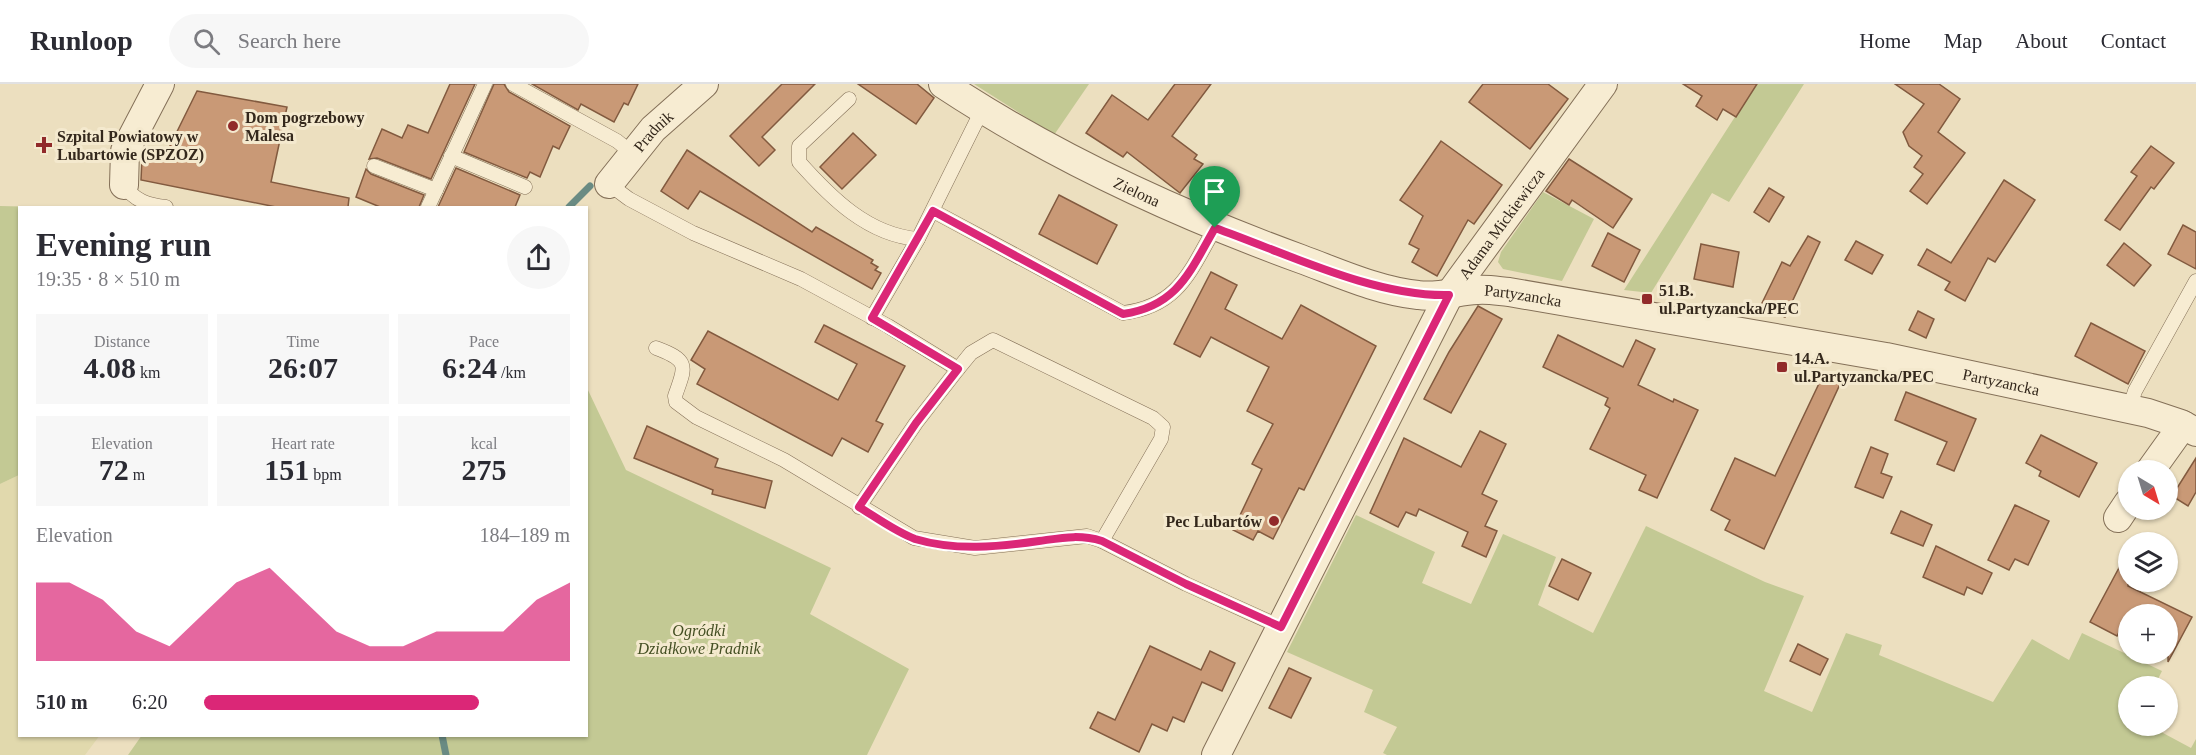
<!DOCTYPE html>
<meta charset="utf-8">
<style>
:root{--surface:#fff;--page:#f7f7f7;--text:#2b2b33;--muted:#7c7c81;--line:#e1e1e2;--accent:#db2777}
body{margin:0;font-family:Georgia,serif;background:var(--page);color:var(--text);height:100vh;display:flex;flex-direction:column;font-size:22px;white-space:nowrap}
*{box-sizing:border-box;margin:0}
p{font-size:20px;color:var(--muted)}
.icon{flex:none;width:33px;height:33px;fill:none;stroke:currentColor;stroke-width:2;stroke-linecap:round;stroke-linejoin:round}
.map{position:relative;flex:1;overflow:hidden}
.details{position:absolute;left:18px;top:122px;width:570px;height:531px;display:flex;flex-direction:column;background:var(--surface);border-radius:0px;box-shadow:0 2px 4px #0004}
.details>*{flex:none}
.needle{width:39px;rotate:142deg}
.controls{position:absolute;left:2118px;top:376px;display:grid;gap:12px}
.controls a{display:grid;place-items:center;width:60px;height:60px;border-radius:50%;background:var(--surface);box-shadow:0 2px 4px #0004;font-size:30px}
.pin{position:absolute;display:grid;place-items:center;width:51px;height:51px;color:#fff;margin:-62px -26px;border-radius:50% 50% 50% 0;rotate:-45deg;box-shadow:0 0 6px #0007}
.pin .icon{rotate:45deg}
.round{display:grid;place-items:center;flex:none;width:63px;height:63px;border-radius:32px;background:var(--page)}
.head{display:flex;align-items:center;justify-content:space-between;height:102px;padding:0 18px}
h1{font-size:33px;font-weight:800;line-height:45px}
.figures{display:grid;grid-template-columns:repeat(3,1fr);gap:9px;height:102px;padding:6px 18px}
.figures div{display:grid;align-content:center;border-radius:0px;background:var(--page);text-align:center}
.figures b{font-size:30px;font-weight:800}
.figures small{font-size:16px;font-weight:400}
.figures p{font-size:16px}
.chart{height:168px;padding:12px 18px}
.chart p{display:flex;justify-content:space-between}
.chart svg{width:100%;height:108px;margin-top:6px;fill:var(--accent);opacity:.7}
ul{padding:0 18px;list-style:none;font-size:20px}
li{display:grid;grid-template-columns:96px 72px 1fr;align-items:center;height:45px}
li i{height:15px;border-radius:8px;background:var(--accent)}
header{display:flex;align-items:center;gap:36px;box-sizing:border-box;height:84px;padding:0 30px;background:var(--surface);border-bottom:2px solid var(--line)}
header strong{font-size:28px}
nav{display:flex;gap:33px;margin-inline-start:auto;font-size:21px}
.search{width:420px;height:54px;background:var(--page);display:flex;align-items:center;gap:15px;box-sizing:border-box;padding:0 21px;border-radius:33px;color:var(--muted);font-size:22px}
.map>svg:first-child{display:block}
</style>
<header>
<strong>Runloop</strong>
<div class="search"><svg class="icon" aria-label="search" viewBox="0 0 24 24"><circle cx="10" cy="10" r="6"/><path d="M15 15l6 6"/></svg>Search here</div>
<nav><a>Home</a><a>Map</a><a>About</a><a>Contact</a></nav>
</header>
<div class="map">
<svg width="2196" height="671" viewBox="0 0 2196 671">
<rect width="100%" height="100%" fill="#ecdfbf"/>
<path fill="#e1d9ad" d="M19,391L20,651H100L85,671H0V400Z"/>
<g fill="#c3c994">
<path d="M974,0H1089L1054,51Z"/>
<path d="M1756,0H1804L1729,118L1712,109L1651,209L1624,206Z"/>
<path d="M1543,108L1594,135L1562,197L1503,185L1498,178L1501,168Z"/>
<path d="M0,122L43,123H20L19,391L0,400Z"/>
<path d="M587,304L626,386L831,484L810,530L909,585L867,671H128L142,651H586Z"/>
<path d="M1356,431L1435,468L1422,499L1471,520L1503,450L1556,473L1538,521L1593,549L1646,442L1765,498L1804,512L1764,607L1812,628L1846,549L1882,561L1879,571L1993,618L2032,555L2069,576L2082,549L2162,587L2154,603H2128V642H2150L2191,664L2196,655V671H1387L1383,669L1397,643L1364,628L1373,606L1287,568Z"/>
</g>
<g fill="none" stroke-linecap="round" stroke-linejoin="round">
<g stroke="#6a8b83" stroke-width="7">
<path d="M569,123L590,102"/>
<path d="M442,651L446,671"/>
</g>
</g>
<g fill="#c99976" stroke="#825a3f" stroke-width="1.5">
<path d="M450,0H475L431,95L377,74L369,75L382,45L402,54L408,41L428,49Z"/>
<path d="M494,0H504L509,8L570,42L559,65L553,62L540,93L530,88L527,94L464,68Z"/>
<path d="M532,0H638L628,21L624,19L614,38L581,20L578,26Z"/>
<path d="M782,0H815L762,53L775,66L759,82L730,52Z"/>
<path d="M858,0H917L934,14L916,40Z"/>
<path d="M1175,0H1211L1172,52L1197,71L1194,75L1203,80L1180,109L1127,68L1123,73L1086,49L1112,11L1148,36Z"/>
<path d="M1483,0H1548L1568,15L1530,65L1469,18Z"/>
<path d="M1683,0H1757L1736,33L1723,25L1717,36L1696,22L1702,12Z"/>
<path d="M1895,0H1939L1960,15L1938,48L1965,69L1927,120L1910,107L1923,90L1914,83L1922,72L1909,62L1903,48L1924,20Z"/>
<path d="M197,7L287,23L271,98L349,114L348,123H276L141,96L142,74L162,78Z"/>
<path d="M853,49L876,71L842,105L820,83Z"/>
<path d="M1441,57L1502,101L1474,140L1468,136L1437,192L1412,178L1419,165L1409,160L1423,132L1400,116Z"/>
<path d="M2151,62L2174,79L2154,105L2151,103L2120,146L2105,136L2137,92L2131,88Z"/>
<path d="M687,66L812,148L816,143L873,176L871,179L878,183L875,186L881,189L872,205L700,107L688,125L661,107Z"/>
<path d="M1569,75L1632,115L1613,144L1572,116L1569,121L1546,107Z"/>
<path d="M456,84L520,111L515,123H438Z"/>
<path d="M366,85L371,90L424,111L419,123H380L356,113Z"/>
<path d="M2004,96L2035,116L1995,178L1988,174L1965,217L1945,206L1950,198L1918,181L1927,165L1951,179Z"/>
<path d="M1769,104L1784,113L1769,138L1754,128Z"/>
<path d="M1059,111L1117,141L1097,180L1039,150Z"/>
<path d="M2183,141L2196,148V185L2168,170Z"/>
<path d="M1608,149L1640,166L1624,198L1592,182Z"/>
<path d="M1808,152L1820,158L1785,233L1760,223L1782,178L1790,182Z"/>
<path d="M1856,157L1883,171L1872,190L1845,176Z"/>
<path d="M2124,159L2151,181L2134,202L2107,181Z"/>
<path d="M1701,160L1739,168L1733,203L1694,195Z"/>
<path d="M1211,188L1237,201L1225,225L1282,255L1301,221L1376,262L1304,406L1299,404L1273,455L1258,447L1253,456L1233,446L1262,385L1252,380L1273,340L1247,327L1269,283L1211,253L1200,273L1174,260Z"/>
<path d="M1478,222L1502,235L1451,329L1424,315L1449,268Z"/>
<path d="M1918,227L1934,235L1926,254L1909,246Z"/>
<path d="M2091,239L2145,267L2128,300L2075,272Z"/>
<path d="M824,241L905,282L876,337L883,340L868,368L842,354L832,372L697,300L705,285L691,276L708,247L838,316L857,280L815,258Z"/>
<path d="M1558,251L1623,283L1636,256L1655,265L1638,301L1673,318L1674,315L1698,326L1657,414L1639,406L1646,391L1590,365L1610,324L1605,321L1608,314L1543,283Z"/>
<path d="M1824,289L1841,298L1764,465L1725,446L1730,436L1711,426L1735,374L1775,392Z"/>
<path d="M1906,308L1976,335L1954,387L1937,380L1947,358L1895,336Z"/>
<path d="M647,342L718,375L715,383L772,397L765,424L712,410L713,406L634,374Z"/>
<path d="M1480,347L1506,360L1482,410L1497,417L1485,442L1497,447L1486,473L1462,462L1468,448L1419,425L1416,432L1406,428L1398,443L1370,429L1404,354L1461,383Z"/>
<path d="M2041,351L2097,379L2079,413L2039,392L2041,387L2026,379Z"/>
<path d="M1871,363L1888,370L1881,389L1892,393L1883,414L1855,403Z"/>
<path d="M2196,374V408L2188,422L2172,412Z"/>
<path d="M2015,421L2049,437L2028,481L2015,475L2009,486L1988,476Z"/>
<path d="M1901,427L1932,441L1923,462L1891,449Z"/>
<path d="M1936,462L1992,489L1982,510L1967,503L1964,511L1923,493Z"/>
<path d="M2128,467V502L2192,533L2168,578V531H2128L2117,552L2090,538Z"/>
<path d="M1562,475L1591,489L1578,516L1549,502Z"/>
<path d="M1798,560L1828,575L1820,591L1790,577Z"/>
<path d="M1150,562L1201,586L1210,567L1235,579L1222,607L1202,598L1184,638L1173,633L1167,647L1152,640L1139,668L1090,644L1098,628L1115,636Z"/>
<path d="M1289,584L1311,594L1291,634L1269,624Z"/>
</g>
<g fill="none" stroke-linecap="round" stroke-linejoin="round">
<g stroke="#847058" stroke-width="15">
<g id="service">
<path d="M513,0L617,57L632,69"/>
<path d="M849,15L799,62V78C831,114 868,151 918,155"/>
<path d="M451,72L525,103"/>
<path d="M374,82L436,106"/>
<path d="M609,100L629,115L693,149L801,195L888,242L958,285"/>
<path d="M124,101C134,117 149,121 166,123"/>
<path d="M428,123L485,0"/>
<path d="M933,127L1123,229C1179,222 1190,187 1215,144"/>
<path d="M872,234L918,155L982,26"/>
<path d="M656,264C691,277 685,283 675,312L676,318L696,333L784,376L914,454L975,464L1087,452L1102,457L1186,500L1281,543"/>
<path d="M2129,325L2135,307L2196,197"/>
<path d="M859,423L916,339L958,285L971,269L993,256L1153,334L1163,343L1161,355L1102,457"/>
</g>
</g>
<g stroke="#847058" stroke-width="30">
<g id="minor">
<path id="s1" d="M943,0C1055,74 1175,129 1301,175C1339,189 1378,207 1418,211C1438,214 1457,207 1477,206C1487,205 1498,207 1509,208L1886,273L2148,329L2181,340L2196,348"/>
<path id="s2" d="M609,100L653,45L704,0"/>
<path d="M124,101L125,67L160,0"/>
<path d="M2150,387L2183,341"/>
<path d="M2118,434L2128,419"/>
<path id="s3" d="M1216,671L1449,211L1603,0"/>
</g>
</g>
<use href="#service" stroke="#f7ecd2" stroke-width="14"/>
<use href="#minor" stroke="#f7ecd2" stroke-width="28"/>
</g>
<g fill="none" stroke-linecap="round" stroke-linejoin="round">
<g stroke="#fff" stroke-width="12">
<path id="route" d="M933,127L1123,230C1178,222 1190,187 1215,144C1286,169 1374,213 1449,211L1281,543L1186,500L1102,457C1079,450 1061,454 1039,457C998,463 955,467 915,455C896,448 877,434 859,423L916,339L958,285L872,234Z"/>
</g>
<use href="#route" stroke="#db2777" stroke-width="8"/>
</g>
<g fill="#912a2a" stroke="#f4e9ce" stroke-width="2">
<circle cx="233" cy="42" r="6"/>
<path d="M41 52h6v6h6v6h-6v6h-6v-6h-6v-6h6z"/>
<rect x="1641" y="209" width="12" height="12" rx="3"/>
<rect x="1776" y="277" width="12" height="12" rx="3"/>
<circle cx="1274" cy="437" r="6"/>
</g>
<g text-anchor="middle" stroke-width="6" stroke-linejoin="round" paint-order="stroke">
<g font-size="16" font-weight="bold" fill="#34281c" stroke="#f4e9ce" text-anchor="start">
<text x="245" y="39">Dom pogrzebowy<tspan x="245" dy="18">Malesa</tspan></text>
<text x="57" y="58">Szpital Powiatowy w<tspan x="57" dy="18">Lubartowie (SPZOZ)</tspan></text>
<text x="1659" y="212">51.B.<tspan x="1659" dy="18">ul.Partyzancka/PEC</tspan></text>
<text x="1794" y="280">14.A.<tspan x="1794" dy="18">ul.Partyzancka/PEC</tspan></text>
<text x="1262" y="443" text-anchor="end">Pec Lubartów</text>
</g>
<g font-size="16" fill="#34281c" stroke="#f4e9ce">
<text dy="6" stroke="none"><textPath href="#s2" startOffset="69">Pradnik</textPath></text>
<text dy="6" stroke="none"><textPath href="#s1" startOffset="222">Zielona</textPath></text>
<text dy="6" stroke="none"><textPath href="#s3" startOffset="604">Adama Mickiewicza</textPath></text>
<text dy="6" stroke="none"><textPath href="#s1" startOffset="628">Partyzancka</textPath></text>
<text dy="6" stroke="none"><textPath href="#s1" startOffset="1114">Partyzancka</textPath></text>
</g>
<g font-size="16" font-style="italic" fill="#444f23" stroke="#f4e9ce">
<text x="699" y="552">Ogródki<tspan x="699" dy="18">Działkowe Pradnik</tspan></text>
</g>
</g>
</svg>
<div class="controls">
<a><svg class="needle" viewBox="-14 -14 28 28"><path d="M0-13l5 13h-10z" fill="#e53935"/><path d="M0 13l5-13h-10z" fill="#7c7c81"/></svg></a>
<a><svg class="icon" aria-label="layers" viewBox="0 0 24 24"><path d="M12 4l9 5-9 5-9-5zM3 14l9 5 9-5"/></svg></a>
<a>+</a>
<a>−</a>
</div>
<div class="pin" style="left:1215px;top:144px;background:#1e9e55"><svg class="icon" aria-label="arrive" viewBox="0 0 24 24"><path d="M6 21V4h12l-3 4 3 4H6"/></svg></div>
<section class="details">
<div class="head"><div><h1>Evening run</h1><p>19:35 · 8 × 510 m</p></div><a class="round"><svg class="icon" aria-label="share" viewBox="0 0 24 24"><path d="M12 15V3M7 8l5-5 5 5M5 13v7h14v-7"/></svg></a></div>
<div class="figures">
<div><p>Distance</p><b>4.08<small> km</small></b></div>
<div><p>Time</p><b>26:07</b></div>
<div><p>Pace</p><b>6:24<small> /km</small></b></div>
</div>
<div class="figures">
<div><p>Elevation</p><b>72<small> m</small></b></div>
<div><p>Heart rate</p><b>151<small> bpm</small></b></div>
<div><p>kcal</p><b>275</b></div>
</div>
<div class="chart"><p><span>Elevation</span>184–189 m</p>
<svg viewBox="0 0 160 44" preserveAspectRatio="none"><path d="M0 44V12L10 12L20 19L30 32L40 38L50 25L60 12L70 6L80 19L90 32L100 38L110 38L120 32L130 32L140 32L150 19L160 12V44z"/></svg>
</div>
<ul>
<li><b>510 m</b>6:20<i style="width:75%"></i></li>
</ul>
</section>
</div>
